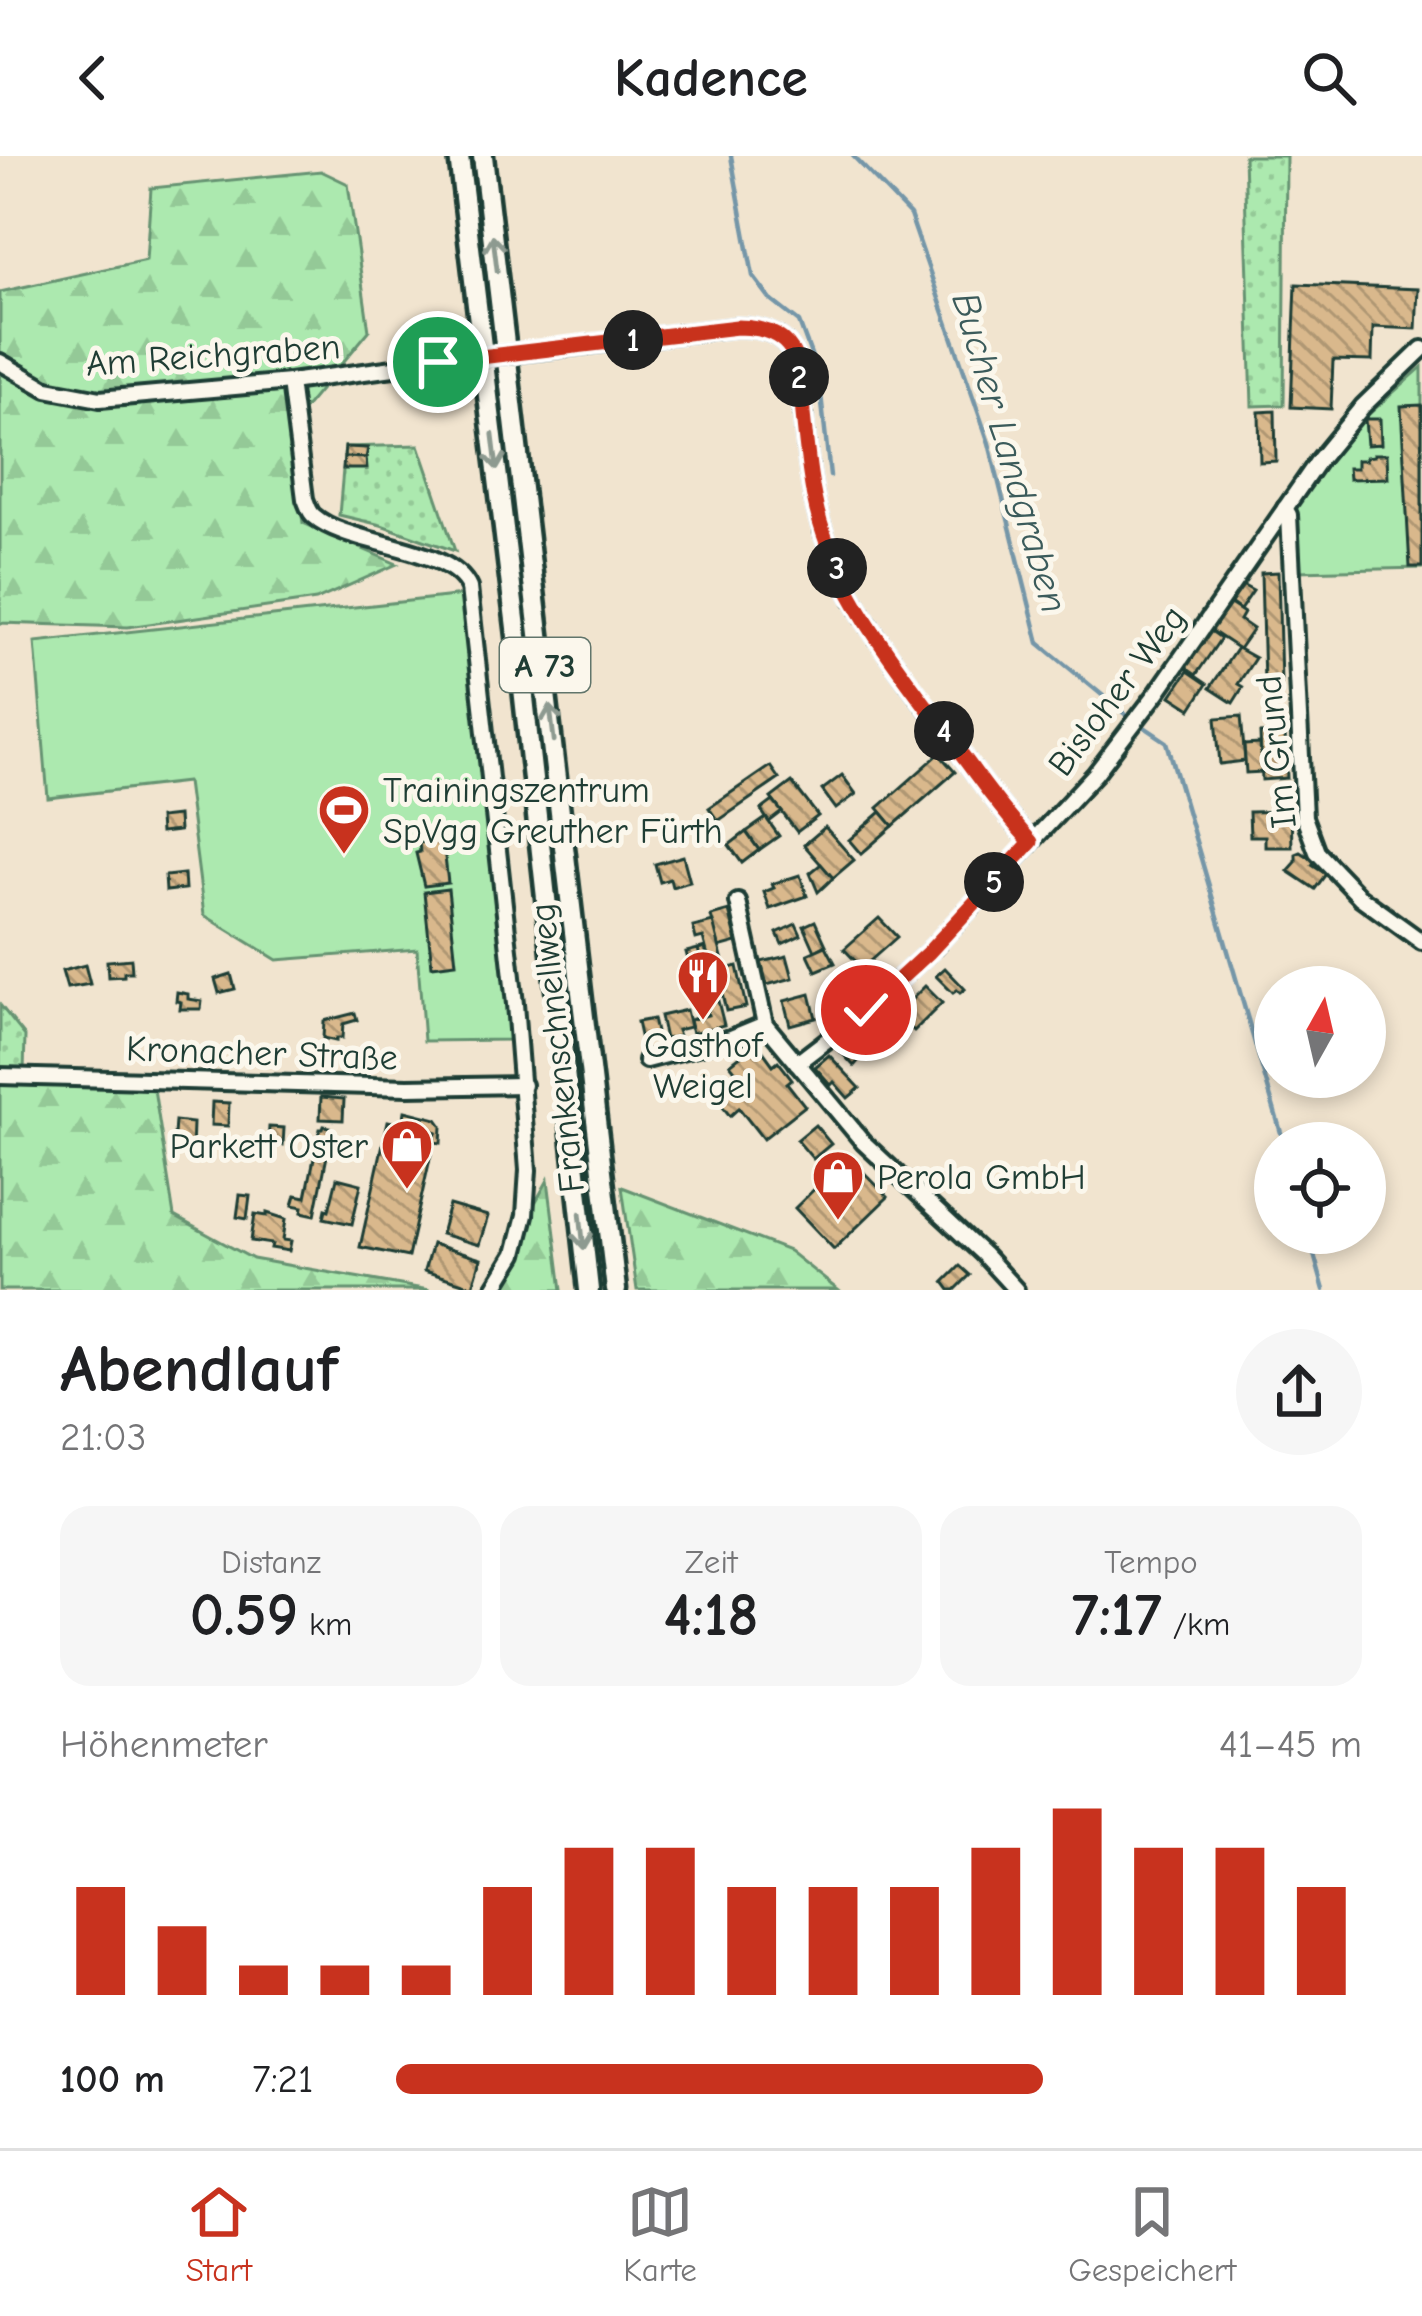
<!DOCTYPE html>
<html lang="de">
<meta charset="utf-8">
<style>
:root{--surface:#fff;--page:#f6f6f6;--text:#202124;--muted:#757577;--line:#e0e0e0;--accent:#c8321e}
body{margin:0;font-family:"Comic Neue",sans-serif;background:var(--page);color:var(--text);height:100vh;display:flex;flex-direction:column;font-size:45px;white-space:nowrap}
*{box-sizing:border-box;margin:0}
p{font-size:39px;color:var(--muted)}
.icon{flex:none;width:66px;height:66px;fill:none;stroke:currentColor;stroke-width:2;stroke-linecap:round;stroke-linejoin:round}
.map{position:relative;height:1134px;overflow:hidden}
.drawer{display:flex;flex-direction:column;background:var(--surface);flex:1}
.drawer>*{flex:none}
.needle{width:78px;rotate:8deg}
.tools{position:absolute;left:1254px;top:810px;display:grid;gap:24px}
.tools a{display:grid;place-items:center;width:132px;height:132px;border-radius:50%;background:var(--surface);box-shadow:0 6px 18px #0003;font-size:60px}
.pin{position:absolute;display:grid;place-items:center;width:102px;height:102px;color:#fff;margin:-51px;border:6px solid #fff;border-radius:50%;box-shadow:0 3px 12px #0007}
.km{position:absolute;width:60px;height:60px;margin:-30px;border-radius:50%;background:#222;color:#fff;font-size:33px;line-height:60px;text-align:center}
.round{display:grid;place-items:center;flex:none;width:126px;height:126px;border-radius:63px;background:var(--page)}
.summary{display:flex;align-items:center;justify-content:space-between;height:204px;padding:0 60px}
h1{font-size:66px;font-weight:600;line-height:90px}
.metrics{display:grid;grid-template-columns:repeat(3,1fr);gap:18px;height:204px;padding:12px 60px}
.metrics div{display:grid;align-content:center;border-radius:30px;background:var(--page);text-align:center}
.metrics b{font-size:60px;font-weight:600}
.metrics small{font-size:33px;font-weight:400}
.metrics p{font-size:33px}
.chart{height:336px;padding:24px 60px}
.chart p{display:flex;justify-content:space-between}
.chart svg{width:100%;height:216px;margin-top:12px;stroke:var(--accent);stroke-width:6}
ul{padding:0 60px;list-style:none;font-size:39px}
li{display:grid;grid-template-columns:192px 144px 1fr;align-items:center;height:90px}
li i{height:30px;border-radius:15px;background:var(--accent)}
header{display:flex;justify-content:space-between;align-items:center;height:156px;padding:0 60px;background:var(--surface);font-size:54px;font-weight:600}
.tabs{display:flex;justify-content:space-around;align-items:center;height:168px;border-top:3px solid var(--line);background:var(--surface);font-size:33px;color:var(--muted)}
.tabs a{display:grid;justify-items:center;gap:6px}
.tabs .current{color:var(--accent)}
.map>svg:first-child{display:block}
</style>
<header><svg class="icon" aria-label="back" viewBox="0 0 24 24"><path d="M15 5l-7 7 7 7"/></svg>Kadence<svg class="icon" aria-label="search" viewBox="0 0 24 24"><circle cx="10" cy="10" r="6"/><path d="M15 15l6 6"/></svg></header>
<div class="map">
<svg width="1422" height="1134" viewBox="0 0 1422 1134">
<defs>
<pattern id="forest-firs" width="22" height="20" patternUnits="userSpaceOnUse" patternTransform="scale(3)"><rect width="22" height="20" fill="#ace9af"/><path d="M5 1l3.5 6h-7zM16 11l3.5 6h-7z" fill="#94c997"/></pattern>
<pattern id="park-dots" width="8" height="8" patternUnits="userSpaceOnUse" patternTransform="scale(3)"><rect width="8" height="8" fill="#ace9af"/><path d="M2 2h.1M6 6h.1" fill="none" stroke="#94c997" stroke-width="1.8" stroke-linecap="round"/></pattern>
<pattern id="building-back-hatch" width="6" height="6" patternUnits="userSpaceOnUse" patternTransform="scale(3)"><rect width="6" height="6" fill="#d9b88c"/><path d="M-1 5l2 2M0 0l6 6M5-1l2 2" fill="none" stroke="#af9773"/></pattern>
</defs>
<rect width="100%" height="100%" fill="#f1e4cf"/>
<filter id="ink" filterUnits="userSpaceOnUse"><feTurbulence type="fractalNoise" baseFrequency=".00833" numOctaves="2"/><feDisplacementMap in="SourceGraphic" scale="24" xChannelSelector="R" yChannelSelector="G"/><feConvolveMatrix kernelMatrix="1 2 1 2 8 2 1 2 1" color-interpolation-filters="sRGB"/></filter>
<g filter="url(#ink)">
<g fill="url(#forest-firs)" stroke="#669372" stroke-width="3">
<path d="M321,15L348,28L369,175L290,270L303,367L397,408L316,444L128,471L0,467V136L146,104L151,32Z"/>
<path d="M0,928L154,933L174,1060L253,1103L429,1134H0Z"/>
<path d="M548,1024L562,1134H486Z"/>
<path d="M622,1031L789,1095L838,1134H637Z"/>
</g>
<g fill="url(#park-dots)" stroke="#669372" stroke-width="3">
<path d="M1244,0H1286L1284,249L1252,250Z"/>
<path d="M419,289L455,395L381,369L339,359L345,291Z"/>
<path d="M0,849L25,880L24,916L0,915Z"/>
</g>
<g fill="#ace9af" stroke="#669372" stroke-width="3">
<path d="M1422,211V412L1297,415L1295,345L1358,268Z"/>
<path d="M464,439L511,884L424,885L417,793L277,804L204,759L187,626L48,642L35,486Z"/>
</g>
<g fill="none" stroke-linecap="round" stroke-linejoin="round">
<g stroke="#7496a8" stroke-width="4.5">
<path d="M731,0L753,120L771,144L799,166L819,220L830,320"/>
<path d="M853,0L910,59L989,287L1039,487L1125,558L1167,586L1284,987"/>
<path d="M1308,1077L1324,1134"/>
</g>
</g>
<g fill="url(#building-back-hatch)" stroke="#1f3d34" stroke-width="3">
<path d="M1296,128L1418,133L1416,173L1373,171L1372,205L1333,204L1331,253L1291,251Z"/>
<path d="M1422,249V411H1410L1401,250Z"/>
<path d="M1275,255L1276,305L1260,306L1259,256Z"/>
<path d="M1365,263H1380L1381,288L1367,289Z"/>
<path d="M345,291L368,292L366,302L344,301Z"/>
<path d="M1374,298H1387L1388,322L1349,323L1348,312H1357V304H1366V301L1374,300Z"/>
<path d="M344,301L366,302L367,313H343Z"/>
<path d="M1278,416L1281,527L1264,528L1261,417Z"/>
<path d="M1242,429L1253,435L1240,454L1230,447Z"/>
<path d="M1227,446L1244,457L1240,464L1253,473L1239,493L1209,473Z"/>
<path d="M1208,473L1221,482L1196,519L1183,510Z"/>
<path d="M1237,492L1255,502L1238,528L1243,531L1233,547L1210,532Z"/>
<path d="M1188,515L1207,528L1191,553L1171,540Z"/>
<path d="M1241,560L1245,605L1220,608L1216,562Z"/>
<path d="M1285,577L1287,622L1262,624L1260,578Z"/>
<path d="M1260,588L1262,616L1246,617L1244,589Z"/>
<path d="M939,598L955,616L893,670L878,652Z"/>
<path d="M770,610L779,623L718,665L709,652Z"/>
<path d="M842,619L856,638L836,653L822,634Z"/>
<path d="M792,626L818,660L797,676L771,642Z"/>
<path d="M773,645L782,656L769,666L761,654Z"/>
<path d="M1291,655L1292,691H1265V680H1250L1249,656Z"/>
<path d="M881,656L893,670L861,698L849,684Z"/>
<path d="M178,660L179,675L160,677L159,662Z"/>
<path d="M766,662L779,680L759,694L746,676Z"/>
<path d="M825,671L854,704L833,722L804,689Z"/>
<path d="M746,676L759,694L742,707L729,689Z"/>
<path d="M443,684L448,727L424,730L416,697L420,696L419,687Z"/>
<path d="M1301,696L1315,705L1312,709L1326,718L1315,733L1288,715L1296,706V698Z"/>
<path d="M683,700L690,726L672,731L670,723L660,726L655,708Z"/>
<path d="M821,708L833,722L818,736L810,717Z"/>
<path d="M184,718L185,733L166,735L165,720Z"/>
<path d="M800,719L807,740L770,753L764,736L774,732L772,728Z"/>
<path d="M448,733L456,807L432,810L424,736Z"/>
<path d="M729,755L737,786L719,791L711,760Z"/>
<path d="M879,762L897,781L862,812L844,793Z"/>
<path d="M815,765L826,789L815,795L804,770Z"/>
<path d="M713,766L725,813L712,815L703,781L696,783L693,771Z"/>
<path d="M796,768L801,779L782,788L777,777Z"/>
<path d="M826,790L835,807L816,815L808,798Z"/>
<path d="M705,791L716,836L710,837L698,793Z"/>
<path d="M698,793L710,838L698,841L686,796Z"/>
<path d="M787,800L793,822L767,829L761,806Z"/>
<path d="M131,803L132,816H124V820L108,821L107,805Z"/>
<path d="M85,809L90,828L67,832L62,815Z"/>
<path d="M737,810L746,851L726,855L717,815Z"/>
<path d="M945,812L965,833L960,837L957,834L953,837L936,820Z"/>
<path d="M847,815L859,828L853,833L848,828L840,835L832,825Z"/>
<path d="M231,818L235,833L219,837L215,823Z"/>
<path d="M848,828L861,843L839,862L826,847Z"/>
<path d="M925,830L942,847L914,875L897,858Z"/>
<path d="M177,836L188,838V843L202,845L201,853H180L181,846L176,845Z"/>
<path d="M810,838L816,862L790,869L784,845Z"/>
<path d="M718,845L724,869L692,877L689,864L708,859L705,848Z"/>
<path d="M686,854L690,871L677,874L679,880L665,883L660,860Z"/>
<path d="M355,857L357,864L343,868L342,882H336V885L323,882L324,865Z"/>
<path d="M653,863L657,881L641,884L637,866Z"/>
<path d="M881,871L892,883L881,893L870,881Z"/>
<path d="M854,883L866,896L854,910L841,896Z"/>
<path d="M757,887L773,909L778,905L792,923L787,927L805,950L763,983L739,952L730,960L713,938L738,918L730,908Z"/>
<path d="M829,899L860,932L848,942L834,926L831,929L815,911Z"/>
<path d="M321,941L344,943L343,964L320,963Z"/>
<path d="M212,946L229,947L228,970L211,969Z"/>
<path d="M405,955L437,963L442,970L441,987L434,986L436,976L403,968Z"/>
<path d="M175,965L193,967L192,995L173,994Z"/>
<path d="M388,965L436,976L408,1101L360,1091Z"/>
<path d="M815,969L831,988L813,1003L797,984Z"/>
<path d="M324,970L330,971V986L335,987L333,996L328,995L315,1059L302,1056L303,1051L293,1049L296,1039L306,1041L320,973H323Z"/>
<path d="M269,971L284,972L283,989L268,986Z"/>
<path d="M848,1000L888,1041L834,1093L795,1052Z"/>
<path d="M337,1022L361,1028L352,1068L324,1062L326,1053L329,1054Z"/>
<path d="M240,1039L250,1040L247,1063L237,1061Z"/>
<path d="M449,1049L488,1060L479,1089L441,1078Z"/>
<path d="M267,1057L286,1063L283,1084L291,1085L289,1095L271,1092L272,1088L251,1085L255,1058L267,1060Z"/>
<path d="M432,1088L481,1103L473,1130L424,1115Z"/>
<path d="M960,1110L970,1119L955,1134H950L944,1126Z"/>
</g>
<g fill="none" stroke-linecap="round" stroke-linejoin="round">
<g stroke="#1f3d34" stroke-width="22">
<g id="minor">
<path d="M546,194L737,171C767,171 791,180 799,212C802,227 802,243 803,258C807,295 810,331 820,366C843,444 894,507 941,571C970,610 998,650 1031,686"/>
<path d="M0,206L47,233L100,243L290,226L438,206"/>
<path d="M290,226L305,343C308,350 309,356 314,360C348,390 451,389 469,432L515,848L528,1014L525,1059L515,1098L493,1134"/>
<path d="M1285,352L1289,359L1304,661L1317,696L1360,741L1422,786"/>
<path d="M738,746L765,868L864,987L983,1098L1016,1134"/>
<path d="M646,904L731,882L765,868"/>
<path d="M797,907L866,854L929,796L1095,618L1157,537L1318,305L1363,250L1422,193"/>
<path d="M0,920L408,931L523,929"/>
</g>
</g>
<g stroke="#1f3d34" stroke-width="27">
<g id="highway">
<path d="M459,0L520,505L589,1134"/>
<path d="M483,0L616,1134"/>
</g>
</g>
<use href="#minor" stroke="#fbf7ec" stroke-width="14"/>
<use href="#highway" stroke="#fbf7ec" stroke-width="18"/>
<g stroke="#1f3d34" stroke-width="22" stroke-linecap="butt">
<path id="minor-bridge" d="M438,206L546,194"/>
</g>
<use href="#minor-bridge" stroke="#fbf7ec" stroke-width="14"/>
</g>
<defs><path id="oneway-shaft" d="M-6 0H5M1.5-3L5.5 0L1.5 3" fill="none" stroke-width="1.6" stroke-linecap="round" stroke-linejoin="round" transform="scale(3)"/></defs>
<g stroke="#8d9a90">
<use href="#oneway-shaft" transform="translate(495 97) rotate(-97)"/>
<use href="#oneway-shaft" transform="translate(495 296) rotate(83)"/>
<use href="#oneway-shaft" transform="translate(552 567) rotate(-97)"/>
<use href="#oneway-shaft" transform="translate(582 1075) rotate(84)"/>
</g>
</g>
<g fill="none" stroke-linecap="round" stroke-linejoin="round" filter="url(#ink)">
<g stroke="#fff" stroke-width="24">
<path id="route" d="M438,206L737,171C767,171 791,180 799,212C802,226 802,243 803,258C807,295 810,331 820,366C843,444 894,507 941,570C970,610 998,650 1031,686L929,796L866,854"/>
</g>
<use href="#route" stroke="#c8321e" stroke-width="15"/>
</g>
<defs>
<g id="stadium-pin" transform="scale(2.7)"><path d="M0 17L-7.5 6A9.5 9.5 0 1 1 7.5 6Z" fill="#c8321e" stroke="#fbf7ec"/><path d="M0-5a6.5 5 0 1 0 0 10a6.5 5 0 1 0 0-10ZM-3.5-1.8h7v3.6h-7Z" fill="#fff"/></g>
<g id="restaurant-pin" transform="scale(2.7)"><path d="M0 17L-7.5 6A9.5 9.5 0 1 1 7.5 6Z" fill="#c8321e" stroke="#fbf7ec"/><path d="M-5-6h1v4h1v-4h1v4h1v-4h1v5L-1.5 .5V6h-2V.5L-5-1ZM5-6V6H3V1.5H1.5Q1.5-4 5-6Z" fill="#fff"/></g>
<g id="shop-pin" transform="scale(2.7)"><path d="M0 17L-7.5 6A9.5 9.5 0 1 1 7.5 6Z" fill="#c8321e" stroke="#fbf7ec"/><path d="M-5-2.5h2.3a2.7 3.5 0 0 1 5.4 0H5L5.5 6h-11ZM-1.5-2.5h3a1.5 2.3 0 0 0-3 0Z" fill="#fff"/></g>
</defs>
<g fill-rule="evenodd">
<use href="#stadium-pin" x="344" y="654"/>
<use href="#restaurant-pin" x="703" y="820"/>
<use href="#shop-pin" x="407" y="989"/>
<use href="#shop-pin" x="838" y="1020"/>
</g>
<g text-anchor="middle" stroke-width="10" stroke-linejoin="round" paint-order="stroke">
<rect fill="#fbf7ec" stroke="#61756b" stroke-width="3" x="500" y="482" width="90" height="54" rx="9"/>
<g font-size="33" font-weight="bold" fill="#1f3d34">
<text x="545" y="521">A 73</text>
</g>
<g font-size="36" fill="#1f3d34" stroke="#fbf7ec">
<text transform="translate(213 198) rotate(-4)" y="13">Am Reichgraben</text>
<text transform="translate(1116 534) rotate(-53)" y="13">Bisloher Weg</text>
<text transform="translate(1275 596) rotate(-96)" y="13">Im Grund</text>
<text transform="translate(556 892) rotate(-96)" y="13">Frankenschnellweg</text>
<text transform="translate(262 896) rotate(2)" y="13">Kronacher Straße</text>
</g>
<g font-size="36" fill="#1f3d34" stroke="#fbf7ec" text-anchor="start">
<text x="383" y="646">Trainingszentrum<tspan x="383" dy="41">SpVgg Greuther Fürth</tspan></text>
<text x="703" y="901" text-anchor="middle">Gasthof<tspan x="703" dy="41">Weigel</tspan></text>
<text x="368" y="1002" text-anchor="end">Parkett Oster</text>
<text x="877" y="1033">Perola GmbH</text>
</g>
<g font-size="39" font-style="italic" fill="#3b5b5b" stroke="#fbf7ec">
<text transform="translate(1011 296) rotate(74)" y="14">Bucher Landgraben</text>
</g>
</g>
</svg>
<div class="tools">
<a><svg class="needle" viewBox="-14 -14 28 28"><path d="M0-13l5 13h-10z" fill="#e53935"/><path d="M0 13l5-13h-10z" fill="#757577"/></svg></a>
<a><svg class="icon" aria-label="locate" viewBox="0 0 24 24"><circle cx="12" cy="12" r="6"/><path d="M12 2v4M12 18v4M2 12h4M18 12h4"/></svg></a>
</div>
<div class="pin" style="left:438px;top:206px;background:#1e9e55"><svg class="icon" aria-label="arrive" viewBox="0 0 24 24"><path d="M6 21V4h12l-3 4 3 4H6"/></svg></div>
<div class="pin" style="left:866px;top:854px;background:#d93025"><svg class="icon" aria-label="check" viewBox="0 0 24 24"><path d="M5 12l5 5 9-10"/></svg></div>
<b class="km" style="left:633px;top:184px">1</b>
<b class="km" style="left:799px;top:221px">2</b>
<b class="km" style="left:837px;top:412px">3</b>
<b class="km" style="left:944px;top:575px">4</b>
<b class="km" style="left:994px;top:726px">5</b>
</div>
<section class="drawer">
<div class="summary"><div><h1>Abendlauf</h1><p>21:03</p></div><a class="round"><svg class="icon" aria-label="share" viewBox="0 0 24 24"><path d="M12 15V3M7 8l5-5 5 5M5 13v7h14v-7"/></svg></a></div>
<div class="metrics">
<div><p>Distanz</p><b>0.59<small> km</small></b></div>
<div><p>Zeit</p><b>4:18</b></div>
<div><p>Tempo</p><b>7:17<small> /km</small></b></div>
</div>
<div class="chart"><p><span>Höhenmeter</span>41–45 m</p>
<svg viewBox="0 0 160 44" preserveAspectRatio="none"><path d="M5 44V22M15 44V30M25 44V38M35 44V38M45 44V38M55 44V22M65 44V14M75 44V14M85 44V22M95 44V22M105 44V22M115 44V14M125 44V6M135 44V14M145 44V14M155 44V22"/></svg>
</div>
<ul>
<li><b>100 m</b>7:21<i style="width:67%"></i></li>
</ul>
</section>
<nav class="tabs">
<a class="current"><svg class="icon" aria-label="home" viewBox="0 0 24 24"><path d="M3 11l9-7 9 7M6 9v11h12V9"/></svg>Start</a>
<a><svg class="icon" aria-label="map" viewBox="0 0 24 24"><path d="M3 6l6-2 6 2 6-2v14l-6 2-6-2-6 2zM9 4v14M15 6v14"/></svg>Karte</a>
<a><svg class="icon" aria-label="saved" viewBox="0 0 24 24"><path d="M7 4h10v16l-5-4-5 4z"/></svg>Gespeichert</a>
</nav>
